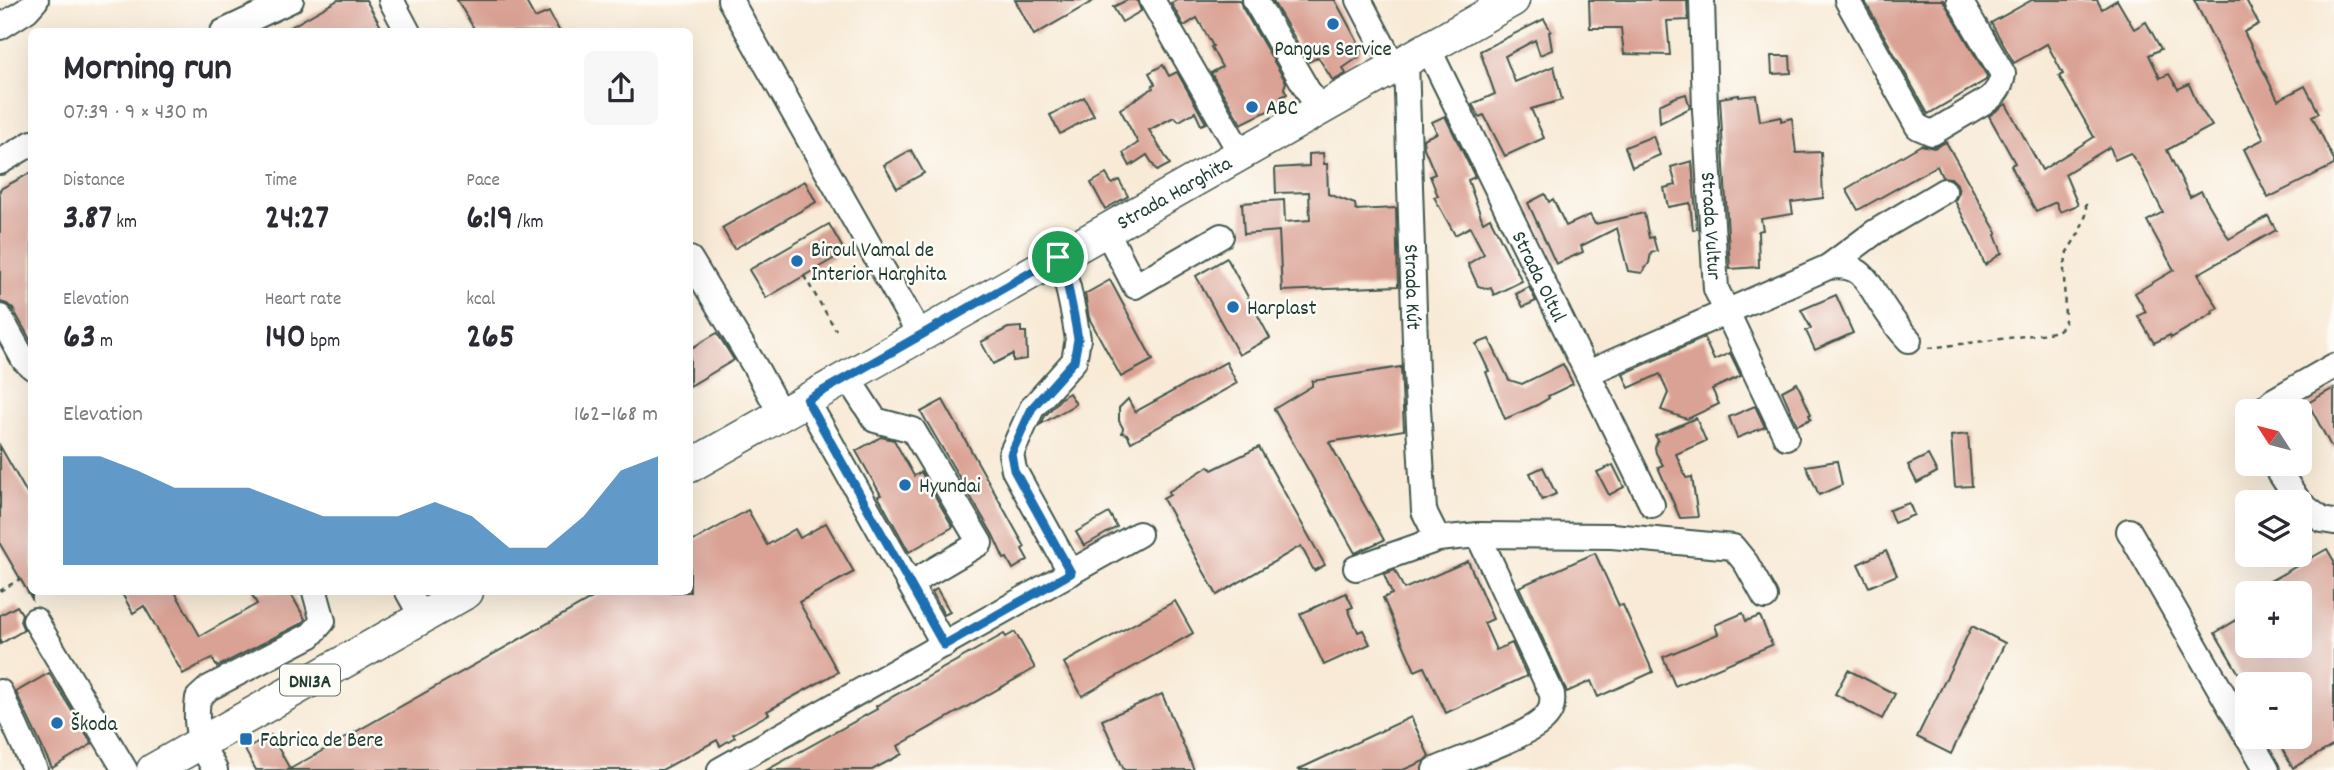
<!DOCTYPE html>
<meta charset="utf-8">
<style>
:root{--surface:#fff;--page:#f7f7f7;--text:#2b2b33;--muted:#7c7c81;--accent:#1f6fb2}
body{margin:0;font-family:Dekko,sans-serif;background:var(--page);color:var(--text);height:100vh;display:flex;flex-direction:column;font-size:26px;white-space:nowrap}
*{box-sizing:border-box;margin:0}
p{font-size:23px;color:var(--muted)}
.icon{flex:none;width:38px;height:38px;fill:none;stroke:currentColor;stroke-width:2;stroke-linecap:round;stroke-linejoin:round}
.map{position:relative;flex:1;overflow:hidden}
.panel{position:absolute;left:28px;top:28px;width:665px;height:567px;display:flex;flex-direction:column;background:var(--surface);border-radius:10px;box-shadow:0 7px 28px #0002}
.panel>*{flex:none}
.needle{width:46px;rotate:306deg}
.controls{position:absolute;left:2235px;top:399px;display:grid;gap:14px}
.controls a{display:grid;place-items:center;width:77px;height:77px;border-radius:10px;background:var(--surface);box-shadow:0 7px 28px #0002;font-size:35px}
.pin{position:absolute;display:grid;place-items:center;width:60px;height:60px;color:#fff;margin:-30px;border:4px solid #fff;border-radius:50%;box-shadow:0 2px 7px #0007}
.round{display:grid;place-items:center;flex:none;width:74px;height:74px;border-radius:10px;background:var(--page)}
.summary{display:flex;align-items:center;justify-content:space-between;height:119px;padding:0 35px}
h1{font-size:38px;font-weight:700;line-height:52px}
.figures{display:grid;grid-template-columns:repeat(3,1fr);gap:10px;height:119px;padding:7px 35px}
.figures div{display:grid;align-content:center}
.figures b{font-size:35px;font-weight:700}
.figures small{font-size:19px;font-weight:400}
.figures p{font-size:19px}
.chart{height:196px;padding:14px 35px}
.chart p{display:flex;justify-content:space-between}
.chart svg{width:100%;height:126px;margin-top:7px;fill:var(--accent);opacity:.7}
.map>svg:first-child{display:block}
</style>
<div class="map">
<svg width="2334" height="770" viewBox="0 0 2334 770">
<rect width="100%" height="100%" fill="#fdfcf7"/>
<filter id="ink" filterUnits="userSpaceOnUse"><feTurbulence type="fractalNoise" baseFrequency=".0143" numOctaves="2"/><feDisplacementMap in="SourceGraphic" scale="14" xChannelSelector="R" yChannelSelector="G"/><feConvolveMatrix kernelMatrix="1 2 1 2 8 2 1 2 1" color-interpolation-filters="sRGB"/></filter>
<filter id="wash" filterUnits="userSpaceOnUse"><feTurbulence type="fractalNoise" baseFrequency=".00686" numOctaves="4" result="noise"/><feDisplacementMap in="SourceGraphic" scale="28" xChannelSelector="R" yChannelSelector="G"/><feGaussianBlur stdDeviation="1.57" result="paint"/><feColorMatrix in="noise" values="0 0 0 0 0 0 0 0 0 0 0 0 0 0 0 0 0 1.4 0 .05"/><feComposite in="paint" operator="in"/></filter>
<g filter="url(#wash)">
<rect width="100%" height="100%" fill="#f8ead6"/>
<g id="blocks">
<g fill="#daa294">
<path d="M338,0H366L384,32H282Z"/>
<path d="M457,0H525L535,18L549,12L560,32H476Z"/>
<path d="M1015,0H1095L1034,35Z"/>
<path d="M1127,0H1137L1141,11L1122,22L1113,7Z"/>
<path d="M1177,0H1240L1242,7L1286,82L1284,88L1287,94L1281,97L1284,103L1241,124L1211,73L1222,67L1211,47L1213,46L1197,18L1184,26L1171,3Z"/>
<path d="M1272,0H1335L1361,48L1359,57L1343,68L1346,74L1333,81L1318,57L1309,62Z"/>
<path d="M1589,0H1687L1688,20L1667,21L1670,55L1624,54L1621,28H1590Z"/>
<path d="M1864,0H1943L1987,76L1986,80L1928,114Z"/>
<path d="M2032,0H2097L2102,9L2117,0L2134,29L2146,22L2161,49L2149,55L2160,78L2169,74L2178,89L2189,84L2198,105L2212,126L2167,150L2190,197L2201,191L2229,239L2268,216L2276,230L2198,274L2218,308L2212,311L2213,313L2171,338L2170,335L2154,343L2138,316L2146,312L2135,293L2174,270L2147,221L2163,212L2140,167L2130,153L2115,160L2110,147L2065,174L2078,205L2060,212L2056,202L2036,211L2018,180L2011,165L2015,163L1989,116L2006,104L2042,170L2094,137L2059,76L2063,74L2047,44L2014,63L1991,23Z"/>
<path d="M2194,0H2246L2259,24L2244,32L2278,100L2305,86L2319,113L2312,116L2334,160V165L2268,198L2244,149L2264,139Z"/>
<path d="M1544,19L1551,31L1549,32L1552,50L1540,55L1535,40L1505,56L1515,82L1554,66L1562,100L1531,109L1544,138L1505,156L1484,115L1479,117L1472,104L1495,94L1480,51Z"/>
<path d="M1771,56H1790L1791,73L1772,74Z"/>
<path d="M1163,65L1169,76L1177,72L1206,123L1201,125L1195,112L1179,121L1174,117L1149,130L1170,164L1157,171L1147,155L1130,166L1123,153L1138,143L1120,109L1153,88L1152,85L1155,84L1149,73Z"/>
<path d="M1686,94L1690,108L1660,123L1659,105L1676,97Z"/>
<path d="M1739,95V97L1756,95L1760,121L1781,117V121L1792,118L1796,153L1821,152L1823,198L1791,202L1793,214L1761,219L1763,230L1758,231L1759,267L1730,269L1720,98Z"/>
<path d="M1084,97L1094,115L1060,134L1050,115Z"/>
<path d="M1445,116L1475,177L1468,180L1483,222L1490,218L1522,281L1494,295L1491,288L1488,289L1478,286L1468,264L1484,254L1470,227L1455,235L1434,197L1438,196L1430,176L1435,174L1424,148L1423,139L1437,133L1432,122Z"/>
<path d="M1653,136L1660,155L1632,167L1625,147Z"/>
<path d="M1946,142L1997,233L1995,235L2002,253L1985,265L1973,236L1955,201L1959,192L1957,184L1951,178L1942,177L1937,166L1858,210L1846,189L1921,145L1934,148Z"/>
<path d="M911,150L924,173L897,188L884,165Z"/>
<path d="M1323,153L1324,164H1327L1328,194L1355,204L1356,210L1396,208L1398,286L1282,291L1279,231L1244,234L1242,203L1284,200L1285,222L1310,220L1309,192L1276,193L1275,168L1309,166V154Z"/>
<path d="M1692,161L1697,229L1693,230L1690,203L1668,207L1664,188L1676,185L1671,167Z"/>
<path d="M32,172V343L13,309L7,304L0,302V189Z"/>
<path d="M1106,174L1112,184L1119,180L1128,196L1105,209L1091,183Z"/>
<path d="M805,181L816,202L734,249L722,228Z"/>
<path d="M1545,194L1549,202L1553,199L1566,226L1590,215L1595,224L1644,213L1649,238L1653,237L1657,251L1651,253L1649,263L1642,273L1628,271L1617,228L1581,246L1583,252L1556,264L1528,203Z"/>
<path d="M829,224L845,252L766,298L749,270Z"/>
<path d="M1227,258L1270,338L1239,355L1196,276Z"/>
<path d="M1110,280L1153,360L1121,377L1089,318L1085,294Z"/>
<path d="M1529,287L1536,301L1523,307L1516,294Z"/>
<path d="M1836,295L1853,333L1815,350L1806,331L1811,328L1801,310Z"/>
<path d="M1021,327V332H1026L1027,359L1013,361V354L993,364L981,342L1008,328Z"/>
<path d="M717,333L734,360L690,386V349Z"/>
<path d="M1704,338L1714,360L1730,353L1741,376L1712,389L1719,404L1687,419L1661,410L1668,393L1660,374L1629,388L1623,374Z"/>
<path d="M1489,339L1509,380L1522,384L1563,364L1573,384L1548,396L1549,398L1537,405L1505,419L1486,372L1489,371L1476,344Z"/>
<path d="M1226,362L1237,383L1131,442L1127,434L1122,433L1123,428L1119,421V408L1128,399L1135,412Z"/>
<path d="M1401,367L1404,430L1329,442L1384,540L1355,553L1274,409L1312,386V381Z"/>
<path d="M1797,383L1811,414L1809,415L1811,419L1797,425L1782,391Z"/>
<path d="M2334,388V452L2308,403Z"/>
<path d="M1069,393L1076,404L1041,424L1045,416L1061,398Z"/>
<path d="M943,400L1025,547L1022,549L1028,560L1013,569L1007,558L1004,559L993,535L921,412Z"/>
<path d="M1755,406L1765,427L1737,438L1729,417Z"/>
<path d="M1696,418L1706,441L1676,454L1686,478L1692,477L1698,517L1680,518L1658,467L1663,465L1656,453L1655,447L1658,440L1655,436Z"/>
<path d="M1968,434L1972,486L1955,487L1951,436Z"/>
<path d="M881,437L894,440L914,476L921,472L953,527L909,552L878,496L881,495L856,451Z"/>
<path d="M0,446L32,502V599L0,544Z"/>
<path d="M1259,447L1325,565L1314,571L1301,546L1217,595L1163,499L1170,495L1168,492L1209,466L1212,470Z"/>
<path d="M1928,455L1937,472L1917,483L1908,465Z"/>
<path d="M1837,461L1842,485L1819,495L1806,466Z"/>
<path d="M1613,465L1624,487L1609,495L1597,472Z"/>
<path d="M1543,467L1556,494L1542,500L1530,473Z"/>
<path d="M1909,503L1914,515L1894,523L1889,510Z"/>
<path d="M748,510L767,545L795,529L800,538L826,523L854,572L799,602L838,672L767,711L769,714L733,734L735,737L720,746L717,740L662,770H256L245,750L271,735L290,769L603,592H690V543Z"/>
<path d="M1109,513L1117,527L1084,546L1076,532Z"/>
<path d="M2327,549L2334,561V745L2293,768L2275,737H2300V684H2245L2215,633L2240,618L2247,630V646H2300V593H2249Z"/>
<path d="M1886,551L1897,575L1869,587L1858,564Z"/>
<path d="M1595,553L1619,606L1623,605L1653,672L1598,697L1591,681L1567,692L1519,587Z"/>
<path d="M1468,561L1493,619L1484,623L1496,650L1512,643L1527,676L1446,713L1424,667L1415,671L1383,598L1392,594L1384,574L1395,570L1404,589Z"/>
<path d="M937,589L950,612L944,615L932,592Z"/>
<path d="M121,592H175L200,636L257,604L250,592H290L305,619L302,623L217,667L212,658L183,674L144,606L133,613Z"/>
<path d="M1346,593L1353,607L1348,609L1358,632L1363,630L1370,644L1324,665L1300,614Z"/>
<path d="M1175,601L1193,633L1082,696L1064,663Z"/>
<path d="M17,606L22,614L20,621L24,630L0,644V615Z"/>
<path d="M1743,613L1746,621L1760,616L1772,645L1675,686L1663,657L1718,634L1715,625Z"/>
<path d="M1972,626L2005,643L1951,754L1917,737Z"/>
<path d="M1015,632L1035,668L898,746L902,754L872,770H767L877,709L876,706L1004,634L1006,637Z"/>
<path d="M1848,670L1895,694L1882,719L1835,694Z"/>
<path d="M49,673L92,744L52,768L16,692Z"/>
<path d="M1162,694L1194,770H1124L1102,720Z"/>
<path d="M1411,717L1429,756L1424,761L1403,770H1297Z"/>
</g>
</g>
</g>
<g filter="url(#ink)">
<use href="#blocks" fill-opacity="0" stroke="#40574c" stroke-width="2"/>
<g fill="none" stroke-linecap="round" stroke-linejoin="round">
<g stroke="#40574c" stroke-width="28">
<g id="minor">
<path d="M391,0L408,32"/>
<path d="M730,0L920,335"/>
<path d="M1152,0L1241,154"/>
<path d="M1255,0L1319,110"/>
<path d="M1359,0L1394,67"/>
<path id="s1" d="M1702,0L1705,110L1716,289L1786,437"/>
<path d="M1847,0L1918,127L1932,133L1989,99C1998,91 2001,85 2003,74L1959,0"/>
<path d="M0,27L27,10L36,0"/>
<path d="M223,32L291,0"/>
<path id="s2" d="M1428,48L1652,505"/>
<path id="s3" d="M1406,61L1416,373L1424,511L1438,539"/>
<path d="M0,162L32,143"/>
<path d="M1106,230L1135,286L1221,236"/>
<path d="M1058,257L1068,287L1074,316L1078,339L1074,361L1032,408L1011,454L1014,470L1071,573"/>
<path d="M690,259L757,370L781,414"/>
<path d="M1828,267L1875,232L1944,191"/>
<path d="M0,317L24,360L32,367"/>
<path d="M1588,373L1828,267C1858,263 1865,276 1879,300C1888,314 1897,328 1909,340"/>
<path d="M847,377L875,420L913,430L980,543L910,584"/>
<path d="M806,399L944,645"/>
<path d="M2262,411L2273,401L2334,366"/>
<path d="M2274,464L2299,502"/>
<path d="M2300,503L2322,520L2334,522"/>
<path d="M2129,531L2247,736"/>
<path d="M1356,568L1438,539L1478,535L1612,536L1733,547L1746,563L1765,597"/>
<path d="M408,592L422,617"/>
<path d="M35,620L125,770"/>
<path d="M0,692L35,770"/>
<path d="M2248,737L2267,770"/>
<path d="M215,770C200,743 194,730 198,698L209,688L311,635L323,621L315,592"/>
<path d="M720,770L1139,534"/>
<path d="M1435,770C1460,759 1528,736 1544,719C1552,711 1553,704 1552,694L1478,535"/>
</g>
</g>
<g stroke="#40574c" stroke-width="35">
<g id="major">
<path id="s4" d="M690,466L1513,0"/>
<path d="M153,770L467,592"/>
</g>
</g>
<g stroke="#40574c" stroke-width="2.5" stroke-dasharray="5 5" stroke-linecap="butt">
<path d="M804,276L836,330"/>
<path d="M1929,348L2048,333L2057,331L2065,324L2064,270L2067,252L2079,233L2086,215V199"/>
<path d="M0,591L20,579"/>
</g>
<use href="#minor" stroke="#fff" stroke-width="24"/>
<use href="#major" stroke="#fff" stroke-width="32"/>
</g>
</g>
<g fill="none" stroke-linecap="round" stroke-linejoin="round" filter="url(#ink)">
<g stroke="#fff" stroke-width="14">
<path id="route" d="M1058,257L1068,287L1074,316L1078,339L1074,361L1032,408L1011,454L1014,470L1071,573L944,645L807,400Z"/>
</g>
<use href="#route" stroke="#1f6fb2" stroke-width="9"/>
</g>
<g fill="#1f6fb2" stroke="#fdfcf7" stroke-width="2.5">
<circle cx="1333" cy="24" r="7"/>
<circle cx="1252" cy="107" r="7"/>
<circle cx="797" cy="261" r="7"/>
<circle cx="1233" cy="307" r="7"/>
<circle cx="905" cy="485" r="7"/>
<circle cx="57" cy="723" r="7"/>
<rect x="239" y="732" width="14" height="14" rx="3.5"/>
</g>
<g text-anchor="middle" stroke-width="5" stroke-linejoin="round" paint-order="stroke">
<rect fill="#fdfcf7" stroke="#62766e" stroke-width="2" x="280" y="664.5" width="60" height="31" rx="5"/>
<g font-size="19" font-weight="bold" fill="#1f3d34">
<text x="310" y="687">DN13A</text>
</g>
<g font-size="21" fill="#1f3d34" stroke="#fdfcf7" text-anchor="start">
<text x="1333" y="55" text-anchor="middle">Pangus Service</text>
<text x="1266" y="114">ABC</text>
<text x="811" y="256">Biroul Vamal de<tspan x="811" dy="24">Interior Harghita</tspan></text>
<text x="1247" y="314">Harplast</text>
<text x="919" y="492">Hyundai</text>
<text x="71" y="730">Škoda</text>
<text x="260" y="746">Fabrica de Bere</text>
</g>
<g font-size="21" fill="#1f3d34" stroke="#fdfcf7">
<text dy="7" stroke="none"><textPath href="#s4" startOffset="556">Strada Harghita</textPath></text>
<text dy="7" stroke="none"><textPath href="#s1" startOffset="226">Strada Vultur</textPath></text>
<text dy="7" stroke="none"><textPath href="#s2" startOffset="254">Strada Oltul</textPath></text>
<text dy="7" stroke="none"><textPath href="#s3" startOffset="226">Strada Kút</textPath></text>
</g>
</g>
</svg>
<div class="controls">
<a><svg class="needle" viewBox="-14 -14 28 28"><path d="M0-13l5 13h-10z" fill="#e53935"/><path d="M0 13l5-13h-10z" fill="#7c7c81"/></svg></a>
<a><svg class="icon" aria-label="layers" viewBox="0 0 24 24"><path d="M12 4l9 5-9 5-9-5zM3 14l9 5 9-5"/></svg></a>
<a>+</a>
<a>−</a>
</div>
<div class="pin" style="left:1058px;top:257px;background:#1e9e55"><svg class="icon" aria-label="arrive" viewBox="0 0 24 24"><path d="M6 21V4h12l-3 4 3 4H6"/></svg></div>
<section class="panel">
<div class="summary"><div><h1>Morning run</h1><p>07:39 · 9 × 430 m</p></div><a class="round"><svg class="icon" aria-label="share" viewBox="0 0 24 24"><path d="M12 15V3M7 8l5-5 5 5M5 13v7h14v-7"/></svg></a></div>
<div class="figures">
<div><p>Distance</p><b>3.87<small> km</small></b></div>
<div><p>Time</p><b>24:27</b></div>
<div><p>Pace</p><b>6:19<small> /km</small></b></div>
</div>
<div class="figures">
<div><p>Elevation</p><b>63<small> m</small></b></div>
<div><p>Heart rate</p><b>140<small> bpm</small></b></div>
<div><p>kcal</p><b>265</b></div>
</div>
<div class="chart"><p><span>Elevation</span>162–168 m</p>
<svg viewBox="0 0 160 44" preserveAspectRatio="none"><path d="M0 44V6L10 6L20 11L30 17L40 17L50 17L60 22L70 27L80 27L90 27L100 22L110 27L120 38L130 38L140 27L150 11L160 6V44z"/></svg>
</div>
</section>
</div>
